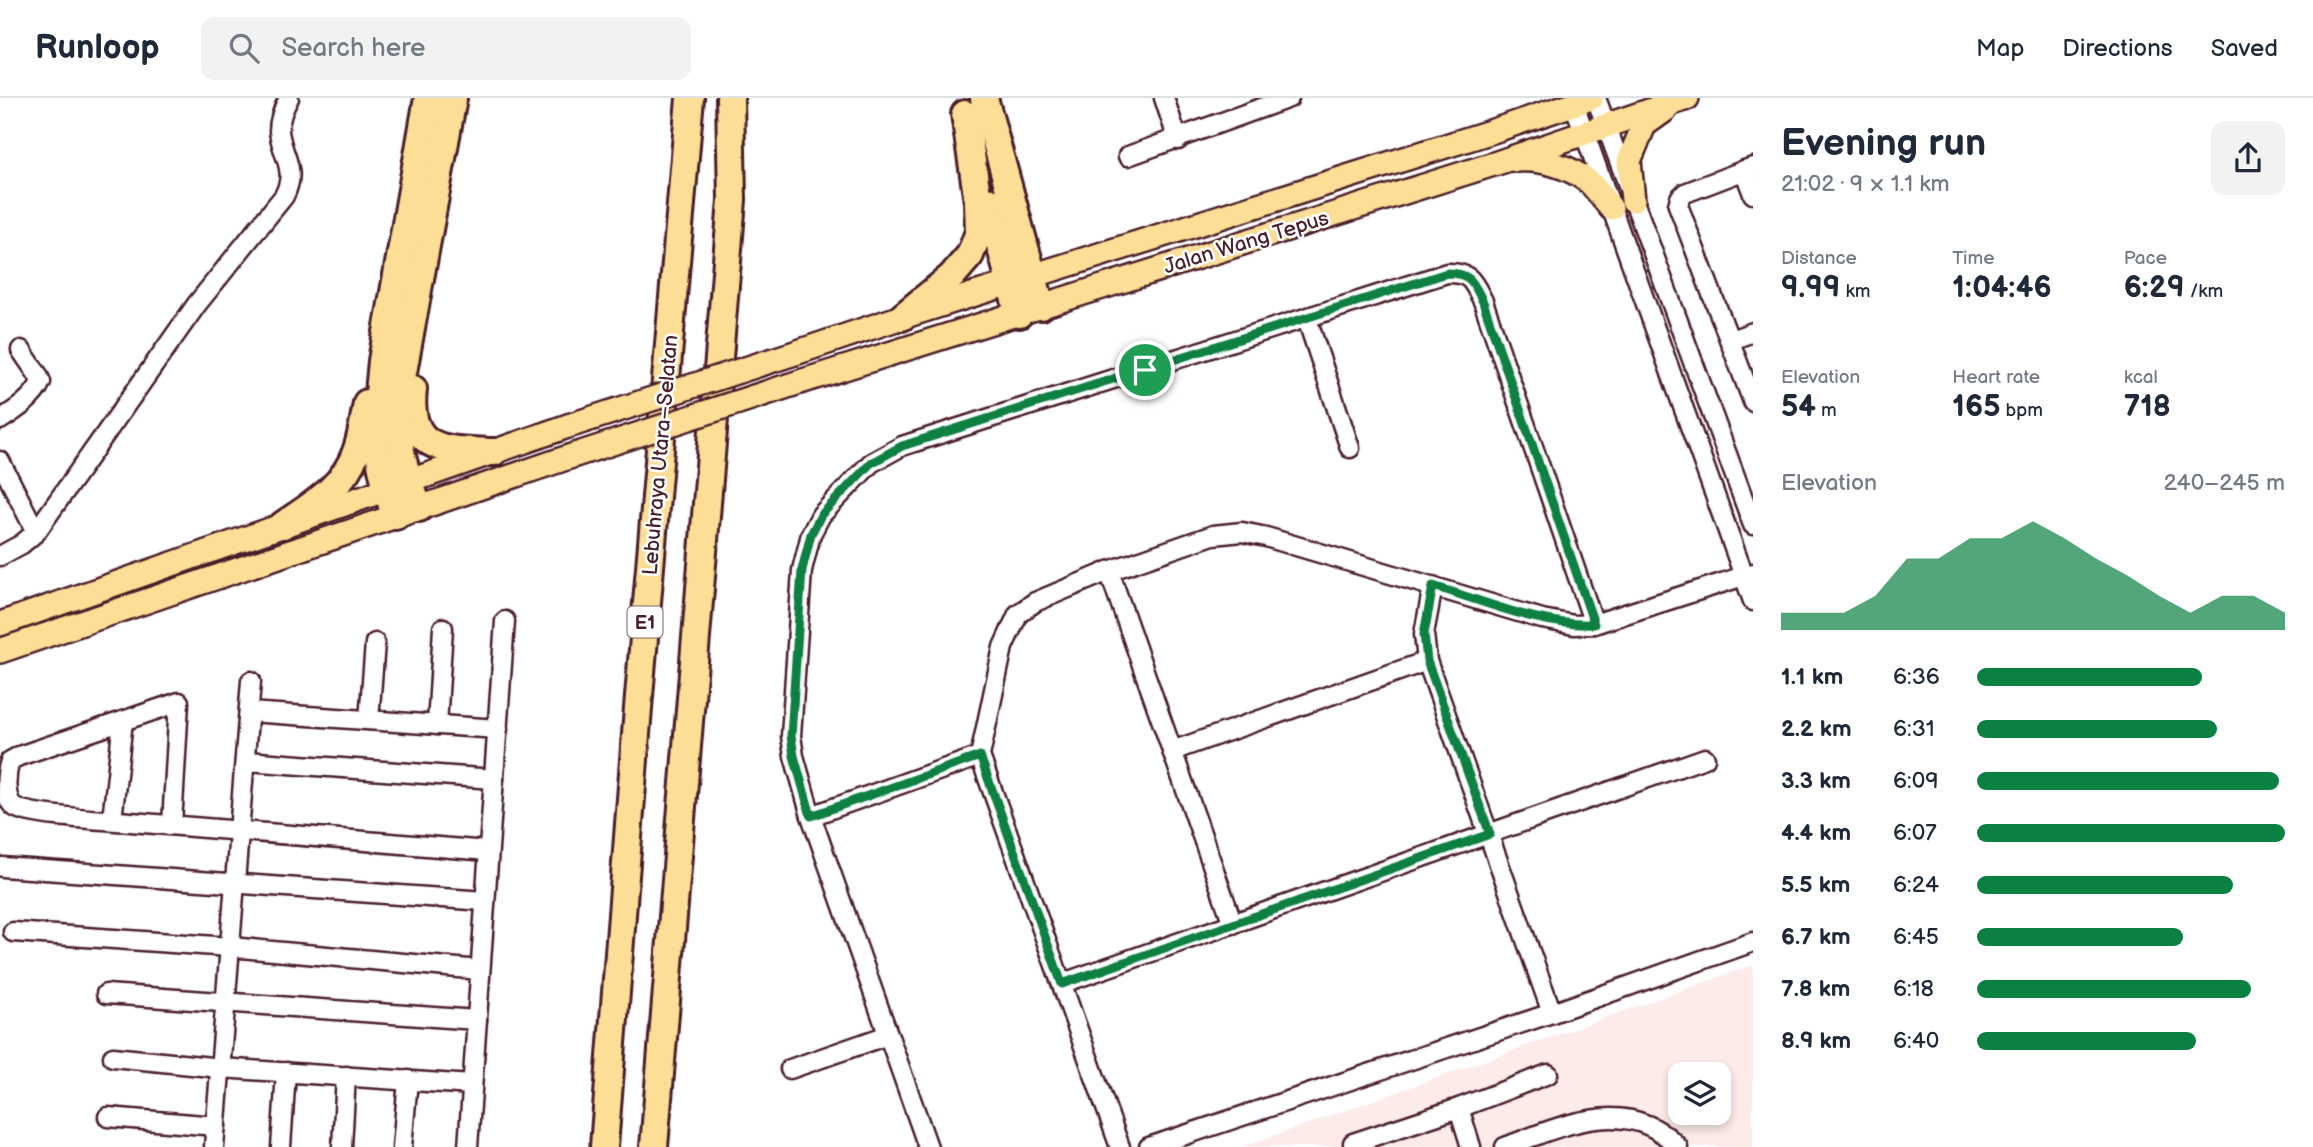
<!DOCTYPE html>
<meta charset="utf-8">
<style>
:root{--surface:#fff;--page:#f2f2f3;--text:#1f2937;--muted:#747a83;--line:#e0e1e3;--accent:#0b8043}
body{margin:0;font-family:"Balsamiq Sans",sans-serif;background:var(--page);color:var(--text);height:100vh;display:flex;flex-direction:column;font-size:26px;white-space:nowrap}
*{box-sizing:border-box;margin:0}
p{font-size:23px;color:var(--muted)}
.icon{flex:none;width:38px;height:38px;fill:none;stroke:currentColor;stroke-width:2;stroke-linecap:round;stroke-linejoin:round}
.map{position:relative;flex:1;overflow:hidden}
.side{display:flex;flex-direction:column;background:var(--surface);width:560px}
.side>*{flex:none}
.controls{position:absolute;left:1668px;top:964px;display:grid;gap:14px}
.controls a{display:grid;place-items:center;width:63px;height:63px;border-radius:14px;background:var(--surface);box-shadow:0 4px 10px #0003;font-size:35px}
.pin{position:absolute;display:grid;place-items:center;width:60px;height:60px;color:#fff;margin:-30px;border:4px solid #fff;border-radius:50%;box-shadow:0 2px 7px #0007}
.round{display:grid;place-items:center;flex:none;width:74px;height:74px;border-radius:14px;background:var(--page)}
.summary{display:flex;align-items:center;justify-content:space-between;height:119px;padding:0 28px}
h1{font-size:38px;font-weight:600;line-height:52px}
.metrics{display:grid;grid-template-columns:repeat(3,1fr);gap:10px;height:119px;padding:7px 28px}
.metrics div{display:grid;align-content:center}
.metrics b{font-size:30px;font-weight:600}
.metrics small{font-size:19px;font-weight:400}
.metrics p{font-size:19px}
.chart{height:196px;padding:14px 28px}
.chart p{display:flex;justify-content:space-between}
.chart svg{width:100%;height:126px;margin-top:7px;fill:var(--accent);opacity:.7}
ul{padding:0 28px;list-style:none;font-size:23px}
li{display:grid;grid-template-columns:112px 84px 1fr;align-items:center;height:52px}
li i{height:18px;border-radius:9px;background:var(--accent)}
header{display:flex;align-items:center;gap:42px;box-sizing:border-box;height:98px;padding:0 35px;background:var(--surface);border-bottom:2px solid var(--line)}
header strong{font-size:33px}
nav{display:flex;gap:38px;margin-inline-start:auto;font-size:24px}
.search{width:490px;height:63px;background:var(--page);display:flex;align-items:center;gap:18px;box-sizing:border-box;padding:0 24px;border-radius:14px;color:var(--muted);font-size:26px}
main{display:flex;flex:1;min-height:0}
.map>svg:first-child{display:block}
</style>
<header>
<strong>Runloop</strong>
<div class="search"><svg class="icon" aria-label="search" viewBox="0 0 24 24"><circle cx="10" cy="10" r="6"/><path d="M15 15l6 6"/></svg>Search here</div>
<nav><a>Map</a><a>Directions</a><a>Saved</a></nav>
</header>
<main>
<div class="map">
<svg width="1753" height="1049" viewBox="0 0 1753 1049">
<rect width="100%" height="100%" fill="#fff"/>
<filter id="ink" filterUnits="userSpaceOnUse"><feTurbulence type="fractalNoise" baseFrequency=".0143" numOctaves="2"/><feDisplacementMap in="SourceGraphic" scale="14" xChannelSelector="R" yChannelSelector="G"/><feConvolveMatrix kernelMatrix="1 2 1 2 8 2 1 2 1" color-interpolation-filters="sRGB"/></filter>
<g filter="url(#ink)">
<path fill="#fdebea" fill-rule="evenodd" d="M1753,867V1049H1242ZM1680,976H1718V1015H1680Z"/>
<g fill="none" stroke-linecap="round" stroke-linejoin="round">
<g stroke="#4a1f2b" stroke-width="23">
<g id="minor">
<path d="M1164,0L1178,42"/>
<path d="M1596,0L1753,427"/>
<path d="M1574,6L1753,503"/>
<path d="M1128,58L1289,0"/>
<path d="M1753,69L1685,95L1680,100L1678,107L1753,304"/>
<path d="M1744,72L1753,96"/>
<path d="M1307,221L1350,350"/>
<path d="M1731,242L1753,234"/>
<path d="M0,322C16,312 33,301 41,284L38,277L21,252"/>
<path d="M0,363L36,434"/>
<path d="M0,458L22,446L36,434L197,206L284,98C298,71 282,59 279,33C279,22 284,9 289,0"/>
<path d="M1109,473L1233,826"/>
<path d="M1433,488L1424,536L1427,563L1552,915"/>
<path d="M249,614L498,631"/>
<path d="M369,622L375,545"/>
<path d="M437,627L443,530"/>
<path d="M1172,653L1427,563"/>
<path d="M245,663L494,681"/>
<path d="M811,718L980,658"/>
<path d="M112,722L123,623"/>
<path d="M172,727L179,604L19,658L10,663C6,675 3,701 15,709C31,719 108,722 131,724C250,733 369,743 488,753"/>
<path d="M2,769L485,803"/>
<path d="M13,834L230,849L480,872"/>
<path d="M1063,885L1705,660"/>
<path d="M106,896L477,922"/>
<path d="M113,959L221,970L472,987"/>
<path d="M790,971L888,937"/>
<path d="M1459,1010L1471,1049"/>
<path d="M108,1019L216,1028"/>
<path d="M1353,1045L1459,1010L1548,976"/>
<path d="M214,1049L251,583"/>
<path d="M281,1049L286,974"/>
<path d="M342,1049L346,978"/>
<path d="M402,1049L408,982"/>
<path d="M468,1049L505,523"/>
<path d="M928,1049L811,718L794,658L791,638L802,472L811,436L821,417L871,365L902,348L1447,175C1471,174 1473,184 1483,203L1594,526"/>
<path d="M1120,1049L980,658L1003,549L1018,516L1035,504L1109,473L1213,437L1242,434L1266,439L1542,521L1574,527L1594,526L1753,475"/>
<path d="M1149,1049L1552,915L1753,844"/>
<path d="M1505,1049C1561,1028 1629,996 1678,1049"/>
</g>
</g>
<g stroke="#4a1f2b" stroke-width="28">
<g id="major">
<path d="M1516,62C1541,60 1569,68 1589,84C1597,91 1604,102 1611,110"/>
<path d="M1633,102L1629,63L1644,27L1665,12"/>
<path d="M795,255L902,219L1487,35L1591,0"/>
<path d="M803,283L1497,65L1687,0"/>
<path d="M0,526L568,328"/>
<path d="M0,553L572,358"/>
</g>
</g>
<g stroke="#4a1f2b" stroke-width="32">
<g id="highway">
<path d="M984,0L1041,208"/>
<path d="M988,103L1019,216"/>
<path d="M902,219L952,178L970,157L979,134L978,104L965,16"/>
<path d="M413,291C406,355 446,352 494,354"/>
<path d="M419,410C405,374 396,346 397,307L453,0"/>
<path d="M395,418C387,391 378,362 377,333C377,310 380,286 382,263L428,0"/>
<path d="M283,427C312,407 344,389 356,354C362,339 364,321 367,305"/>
<path d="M604,1049L638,610L690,0"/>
<path d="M654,1049L732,102L730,0"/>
</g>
</g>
<use href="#minor" stroke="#fff" stroke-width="18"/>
<use href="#major" stroke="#fdde96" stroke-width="23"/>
<use href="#highway" stroke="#fdde96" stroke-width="26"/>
<g stroke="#4a1f2b" stroke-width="28" stroke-linecap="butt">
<g id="major-bridge">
<path d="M568,328L795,255"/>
<path d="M572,358L803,283"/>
</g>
</g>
<use href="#major-bridge" stroke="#fdde96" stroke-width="23"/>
</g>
</g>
<g fill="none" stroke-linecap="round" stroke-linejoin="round" filter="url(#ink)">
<g stroke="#fff" stroke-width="14">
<path id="route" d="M1447,175C1471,175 1473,184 1483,204L1594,526C1542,529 1484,503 1433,488L1424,536L1427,563L1490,736L1062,886L980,658L811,718L794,658L791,638L802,472L811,436L821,417L871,365L902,348Z"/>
</g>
<use href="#route" stroke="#0b8043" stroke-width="9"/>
</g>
<g text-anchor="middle" stroke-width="5" stroke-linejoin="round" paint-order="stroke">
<rect fill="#fff" stroke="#80626b" stroke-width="2" x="627.5" y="508.5" width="35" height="31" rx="5"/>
<g font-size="19" font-weight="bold" fill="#4a1f2b">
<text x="645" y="531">E1</text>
</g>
<g font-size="21" fill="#4a1f2b" stroke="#fff">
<text transform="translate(1246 144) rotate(-17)" y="7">Jalan Wang Tepus</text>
<text transform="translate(660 357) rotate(-85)" y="7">Lebuhraya Utara–Selatan</text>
</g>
</g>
</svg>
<div class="controls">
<a><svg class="icon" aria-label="layers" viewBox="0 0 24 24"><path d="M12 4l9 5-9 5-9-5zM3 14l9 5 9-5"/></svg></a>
</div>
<div class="pin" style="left:1145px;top:272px;background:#1e9e55"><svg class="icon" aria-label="arrive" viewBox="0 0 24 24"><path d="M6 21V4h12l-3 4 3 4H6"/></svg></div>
</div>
<section class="side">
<div class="summary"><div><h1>Evening run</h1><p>21:02 · 9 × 1.1 km</p></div><a class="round"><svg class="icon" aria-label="share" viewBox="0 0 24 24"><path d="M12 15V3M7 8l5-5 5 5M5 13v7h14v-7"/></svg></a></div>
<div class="metrics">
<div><p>Distance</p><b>9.99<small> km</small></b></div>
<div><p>Time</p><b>1:04:46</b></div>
<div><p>Pace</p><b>6:29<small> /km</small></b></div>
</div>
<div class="metrics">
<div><p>Elevation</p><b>54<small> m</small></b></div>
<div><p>Heart rate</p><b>165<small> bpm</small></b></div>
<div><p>kcal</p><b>718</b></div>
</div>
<div class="chart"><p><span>Elevation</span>240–245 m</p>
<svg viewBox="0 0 160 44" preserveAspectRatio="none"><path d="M0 44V38L10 38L20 38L30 32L40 19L50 19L60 12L70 12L80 6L90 12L100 19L110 25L120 32L130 38L140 32L150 32L160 38V44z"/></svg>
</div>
<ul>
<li><b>1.1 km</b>6:36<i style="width:73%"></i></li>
<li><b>2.2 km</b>6:31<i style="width:78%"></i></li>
<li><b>3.3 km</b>6:09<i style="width:98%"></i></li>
<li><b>4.4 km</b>6:07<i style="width:100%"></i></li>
<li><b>5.5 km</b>6:24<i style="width:83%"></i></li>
<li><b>6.7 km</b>6:45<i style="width:67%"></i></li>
<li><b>7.8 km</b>6:18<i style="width:89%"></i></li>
<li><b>8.9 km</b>6:40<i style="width:71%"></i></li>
</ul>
</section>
</main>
